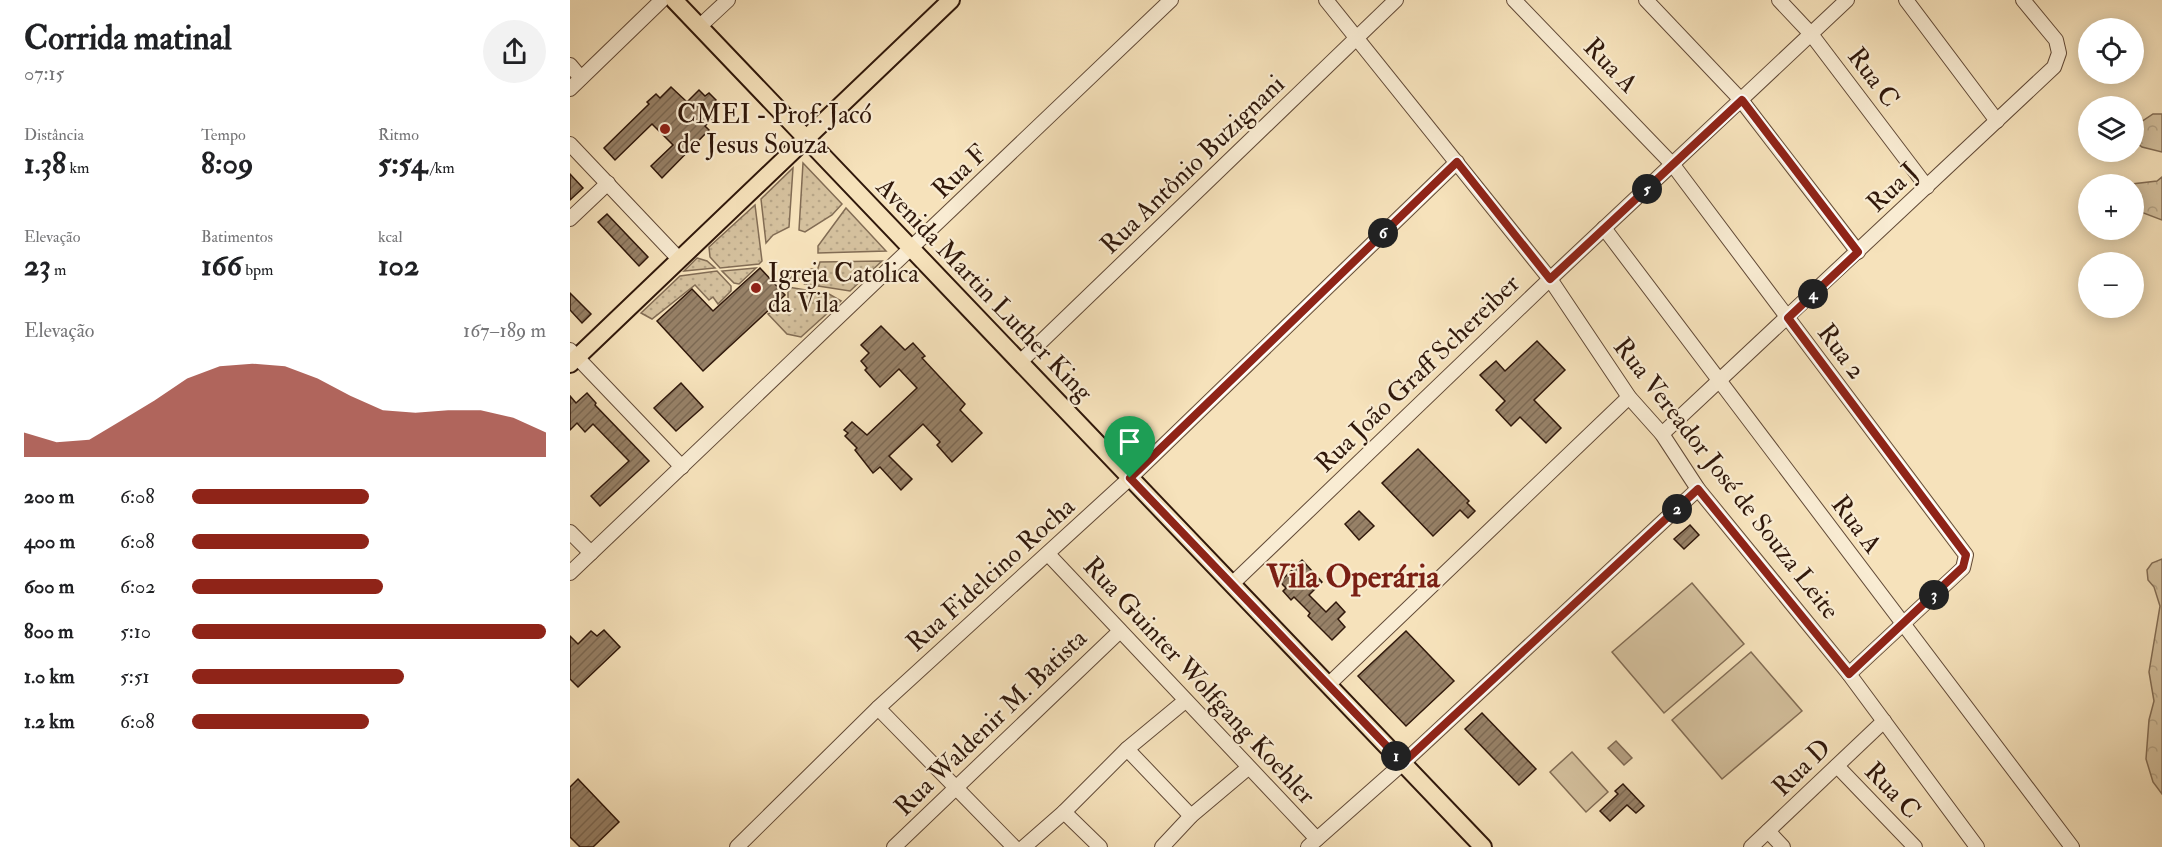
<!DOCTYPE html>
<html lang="pt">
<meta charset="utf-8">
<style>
:root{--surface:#fff;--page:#f2f2f2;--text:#202124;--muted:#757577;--accent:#8f2418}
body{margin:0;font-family:"IM FELL Double Pica",serif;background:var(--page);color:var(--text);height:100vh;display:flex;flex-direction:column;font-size:22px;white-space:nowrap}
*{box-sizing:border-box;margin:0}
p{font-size:20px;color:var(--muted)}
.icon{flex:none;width:33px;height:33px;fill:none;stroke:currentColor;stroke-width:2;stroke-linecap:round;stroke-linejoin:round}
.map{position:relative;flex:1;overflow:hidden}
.sheet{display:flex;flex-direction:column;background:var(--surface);width:570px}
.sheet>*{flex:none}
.controls{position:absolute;left:1508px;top:18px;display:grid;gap:12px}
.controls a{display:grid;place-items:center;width:66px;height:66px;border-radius:50%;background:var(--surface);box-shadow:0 3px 15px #0003;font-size:30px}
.pin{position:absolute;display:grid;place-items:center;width:51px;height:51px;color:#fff;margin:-62px -26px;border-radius:50% 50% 50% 0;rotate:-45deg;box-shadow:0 0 6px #0007}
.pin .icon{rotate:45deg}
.km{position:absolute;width:30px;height:30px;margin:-15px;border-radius:50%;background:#222;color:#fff;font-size:16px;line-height:30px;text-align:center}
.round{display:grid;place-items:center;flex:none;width:63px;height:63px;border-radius:32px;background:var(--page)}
.overview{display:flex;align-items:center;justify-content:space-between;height:102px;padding:0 24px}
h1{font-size:33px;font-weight:700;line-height:45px}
.metrics{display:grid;grid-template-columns:repeat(3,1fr);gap:9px;height:102px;padding:6px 24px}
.metrics div{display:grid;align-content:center}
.metrics b{font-size:30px;font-weight:700}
.metrics small{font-size:16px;font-weight:400}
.metrics p{font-size:16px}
.chart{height:168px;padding:12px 24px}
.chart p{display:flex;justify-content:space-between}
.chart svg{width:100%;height:108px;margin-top:6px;fill:var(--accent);opacity:.7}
ul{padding:0 24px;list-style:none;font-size:20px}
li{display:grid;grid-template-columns:96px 72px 1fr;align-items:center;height:45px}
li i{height:15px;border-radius:8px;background:var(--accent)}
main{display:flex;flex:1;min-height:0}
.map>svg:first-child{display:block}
</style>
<main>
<section class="sheet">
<div class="overview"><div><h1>Corrida matinal</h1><p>07:15</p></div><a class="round"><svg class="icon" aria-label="share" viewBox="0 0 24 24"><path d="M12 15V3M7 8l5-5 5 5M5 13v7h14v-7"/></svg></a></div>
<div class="metrics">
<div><p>Distância</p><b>1.38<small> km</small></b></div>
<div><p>Tempo</p><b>8:09</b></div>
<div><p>Ritmo</p><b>5:54<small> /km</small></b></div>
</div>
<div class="metrics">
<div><p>Elevação</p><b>23<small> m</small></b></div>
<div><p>Batimentos</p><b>166<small> bpm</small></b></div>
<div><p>kcal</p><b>102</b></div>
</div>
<div class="chart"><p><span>Elevação</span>167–189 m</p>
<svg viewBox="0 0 160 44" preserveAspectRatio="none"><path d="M0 44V34L10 38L20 37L30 29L40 21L50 12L60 7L70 6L80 7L90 12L100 19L110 25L120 26L130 25L140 25L150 28L160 34V44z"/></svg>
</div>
<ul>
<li><b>200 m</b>6:08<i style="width:50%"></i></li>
<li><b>400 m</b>6:08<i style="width:50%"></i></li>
<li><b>600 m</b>6:02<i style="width:54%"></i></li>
<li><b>800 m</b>5:10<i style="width:100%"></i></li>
<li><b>1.0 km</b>5:51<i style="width:60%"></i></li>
<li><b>1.2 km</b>6:08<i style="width:50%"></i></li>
</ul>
</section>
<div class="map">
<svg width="1592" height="847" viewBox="0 0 1592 847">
<defs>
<pattern id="grass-dots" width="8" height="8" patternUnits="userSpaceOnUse" patternTransform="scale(1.5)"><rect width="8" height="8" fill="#d4c09d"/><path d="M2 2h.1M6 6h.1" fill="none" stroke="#b6a486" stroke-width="1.8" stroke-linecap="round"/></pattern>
<pattern id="forest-crowns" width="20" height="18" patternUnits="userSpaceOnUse" patternTransform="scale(1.5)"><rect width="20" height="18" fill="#d4c09d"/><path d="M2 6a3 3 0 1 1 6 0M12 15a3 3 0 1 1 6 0" fill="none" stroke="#b6a486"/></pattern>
<pattern id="building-hatch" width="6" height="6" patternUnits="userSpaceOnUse" patternTransform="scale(1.5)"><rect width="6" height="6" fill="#978167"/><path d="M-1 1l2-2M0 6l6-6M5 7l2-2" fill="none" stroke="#7c6953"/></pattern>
</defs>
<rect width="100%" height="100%" fill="#f6e2bb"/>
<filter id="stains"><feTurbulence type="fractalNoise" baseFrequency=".00333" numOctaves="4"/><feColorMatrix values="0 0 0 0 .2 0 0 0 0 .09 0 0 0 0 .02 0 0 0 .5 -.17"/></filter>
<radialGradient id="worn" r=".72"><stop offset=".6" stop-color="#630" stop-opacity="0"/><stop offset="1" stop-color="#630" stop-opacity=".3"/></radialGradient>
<g fill="url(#grass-dots)" stroke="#826c54" stroke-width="1.5">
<path d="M233,163L272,204L262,215L235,232L229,230Z"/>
<path d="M223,168L219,227L203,235L196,243L191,199Z"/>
<path d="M185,205L192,261L189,264L150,268L140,257L139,247Z"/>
<path d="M276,208L316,251L248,253V246Z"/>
<path d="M127,258L137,261L145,268L114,271Z"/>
<path d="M312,261L280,291L235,284L246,274L250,262Z"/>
<path d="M186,268L169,284L164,283L152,271Z"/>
<path d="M242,269L232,279L217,281L228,271Z"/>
<path d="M147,271L161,286V291L148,304L143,297L139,300L125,285L82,319L71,313L110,276Z"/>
<path d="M218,287L259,294L271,301L231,337L217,334L198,314L213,306L218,307Z"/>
</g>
<g fill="url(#forest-crowns)" stroke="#826c54" stroke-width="1.5">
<path d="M1583,114H1592V152L1572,147L1567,143L1568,124Z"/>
<path d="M1592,177V220L1563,209L1562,184L1587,181Z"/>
<path d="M1592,559V794L1583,782L1576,759L1579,720L1584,701L1579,672L1590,606L1584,587L1578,580L1577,570L1582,563Z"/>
</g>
<g fill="#d4c09d" stroke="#826c54" stroke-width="1.5">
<path d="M1122,583L1174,644L1094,713L1042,652Z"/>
<path d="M1181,652L1232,711L1152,779L1102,720Z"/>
<path d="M1002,752L1038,792L1016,812L980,772Z"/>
</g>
<path fill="#b39d7f" stroke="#7f6851" stroke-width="1.5" d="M1046,741L1062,758L1054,765L1038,748Z"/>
<g fill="url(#building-hatch)" stroke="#30180b" stroke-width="1.5">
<path d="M101,87L117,102L129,90L135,96L139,93L146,100L142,104L148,114L135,126L139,130L92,178L81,166L103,145L82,124L45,160L34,148L79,104L77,102L86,94L90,98Z"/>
<path d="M0,174L13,188L0,200Z"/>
<path d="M37,214L78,257L69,266L28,222Z"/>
<path d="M190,268L215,295L133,371L87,321L122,289L143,311Z"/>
<path d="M0,293L21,314L12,323L0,310Z"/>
<path d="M311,326L335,350L343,343L355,356L352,358L395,404L390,410L412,433L382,462L367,445L370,442L353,424L319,456L342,479L331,490L310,467L303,473L285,450L287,448L275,436L278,433L274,430L282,422L297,435L347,388L329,369L310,387L295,370L297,368L291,361L299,353L291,345Z"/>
<path d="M967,341L995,370L964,400L991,428L976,443L950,417L941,426L926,410L935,401L910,375L926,361L935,371Z"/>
<path d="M111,383L133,407L106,431L84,408Z"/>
<path d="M17,393L26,403L25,405L79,461L30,506L21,496L59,461L23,424L15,432L7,423L0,430V396L6,403Z"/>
<path d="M848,449L899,501L897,503L905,511L898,518L890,510L863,536L812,483Z"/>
<path d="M789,511L804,526L789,540L775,524Z"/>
<path d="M1120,525L1129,535L1114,549L1104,539Z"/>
<path d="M732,560L752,582L739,595L756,612L766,602L775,612L768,619L775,627L762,640L738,616L740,613L724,597L721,600L713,591L716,588L710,582Z"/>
<path d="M34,630L50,647L8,687L0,679V636L8,644L21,631L27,636Z"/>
<path d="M836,631L884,681L836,726L788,676Z"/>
<path d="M912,713L966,769L949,785L895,729Z"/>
<path d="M8,779L49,822L23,847H10L0,837V787Z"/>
<path d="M1053,784L1074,806L1066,813L1057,805L1040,821L1030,811L1048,794L1045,791Z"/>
</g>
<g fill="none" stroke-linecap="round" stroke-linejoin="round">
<g stroke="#624a37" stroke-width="16">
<g id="minor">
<path d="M756,0L980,279L1059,397L1092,434L1128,489L1279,674L1407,847"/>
<path d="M944,0L1103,165L1396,555L1393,568L1279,674"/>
<path d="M1076,0L1171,100L1288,252"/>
<path d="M1209,0L1241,34L1357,187"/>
<path d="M1336,0L1427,121"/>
<path d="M130,26L158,0"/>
<path d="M0,65L11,78"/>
<path d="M0,89L92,0"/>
<path d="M0,144L109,259"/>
<path d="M0,219L38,183"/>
<path d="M1034,228L1502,847"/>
<path d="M0,350L112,467"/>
<path d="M450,362L826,0"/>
<path d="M1092,434L1484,67L1489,53L1486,40L1453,0"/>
<path d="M0,532L21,553"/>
<path d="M478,554L747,839"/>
<path d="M0,573L601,0"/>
<path d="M662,584L980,279L1277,0"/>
<path d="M758,685L1059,397"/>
<path d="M308,708L444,847"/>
<path d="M557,749L621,816"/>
<path d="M1267,766L1345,847"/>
<path d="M494,812L530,847"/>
<path d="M1198,831L1213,847"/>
<path d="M167,847L308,708L560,478L887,162"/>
<path d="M324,847L550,631"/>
<path d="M454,847L494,812L557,749L615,701"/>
<path d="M592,847L621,816L678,768"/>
<path d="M738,847L833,763L1128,489"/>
<path d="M1181,847L1314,721"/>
</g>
</g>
<g stroke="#30180b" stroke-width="20">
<g id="major">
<path d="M104,0L913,847"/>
<path d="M0,364L381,0"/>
</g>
</g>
<use href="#minor" stroke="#f9ecd3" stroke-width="14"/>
<use href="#major" stroke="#f6e2bb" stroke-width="16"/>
</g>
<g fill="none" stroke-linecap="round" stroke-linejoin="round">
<g stroke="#fff" stroke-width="12">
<path id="route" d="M1172,100L1288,252L1218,318L1396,555L1393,567L1279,674L1128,489L833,763L560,478L887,162L980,279Z"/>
</g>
<use href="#route" stroke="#8f2418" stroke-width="8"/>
</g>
<g fill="#8f2418" stroke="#f9ecd3" stroke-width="2">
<circle cx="95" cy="129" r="6"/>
<circle cx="186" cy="288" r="6"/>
</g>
<g text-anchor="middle" stroke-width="4.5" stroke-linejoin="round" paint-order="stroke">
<g font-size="26" fill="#30180b" stroke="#f9ecd3">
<text transform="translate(1041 65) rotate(46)" y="9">Rua A</text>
<text transform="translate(1304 77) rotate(53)" y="9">Rua C</text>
<text transform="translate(622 164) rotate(-44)" y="9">Rua Antônio Buzignani</text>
<text transform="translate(389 171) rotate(-44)" y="9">Rua F</text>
<text transform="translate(1322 187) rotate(-43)" y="9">Rua J</text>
<text transform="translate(415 289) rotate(46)" y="9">Avenida Martin Luther King</text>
<text transform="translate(1272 351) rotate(53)" y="9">Rua 2</text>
<text transform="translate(847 373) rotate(-44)" y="9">Rua João Graff Schereiber</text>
<text transform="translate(1157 478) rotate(52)" y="9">Rua Vereador José de Souza Leite</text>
<text transform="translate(1287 524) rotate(53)" y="9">Rua A</text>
<text transform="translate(420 574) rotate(-42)" y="9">Rua Fidelcino Rocha</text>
<text transform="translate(630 680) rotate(47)" y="9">Rua Guinter Wolfgang Koehler</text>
<text transform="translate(420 722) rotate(-44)" y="9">Rua Waldenir M. Batista</text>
<text transform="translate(1231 767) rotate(-44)" y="9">Rua D</text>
<text transform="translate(1323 790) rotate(46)" y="9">Rua C</text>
</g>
<g font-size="26" fill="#30180b" stroke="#f9ecd3" text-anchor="start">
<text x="107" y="123">CMEI - Prof. Jacó<tspan x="107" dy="30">de Jesus Souza</tspan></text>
<text x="198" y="282">Igreja Catolica<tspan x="198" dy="30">da Vila</tspan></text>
</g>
<g font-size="32" font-weight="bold" fill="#7a1f14" stroke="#f9ecd3">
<text x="783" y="587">Vila Operária</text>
</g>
</g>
<rect width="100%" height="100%" filter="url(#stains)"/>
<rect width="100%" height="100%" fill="url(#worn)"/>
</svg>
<div class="controls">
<a><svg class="icon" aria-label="locate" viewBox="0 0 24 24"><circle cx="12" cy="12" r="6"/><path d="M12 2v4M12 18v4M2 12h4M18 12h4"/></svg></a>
<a><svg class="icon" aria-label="layers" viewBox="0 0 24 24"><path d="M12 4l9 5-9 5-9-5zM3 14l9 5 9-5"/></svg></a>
<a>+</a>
<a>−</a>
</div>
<div class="pin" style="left:560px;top:478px;background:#1e9e55"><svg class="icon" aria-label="arrive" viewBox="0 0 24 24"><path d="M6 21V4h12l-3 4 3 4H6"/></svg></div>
<b class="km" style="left:826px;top:756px">1</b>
<b class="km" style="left:1107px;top:509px">2</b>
<b class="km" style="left:1364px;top:595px">3</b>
<b class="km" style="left:1243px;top:294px">4</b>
<b class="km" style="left:1077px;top:189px">5</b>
<b class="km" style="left:813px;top:233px">6</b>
</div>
</main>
